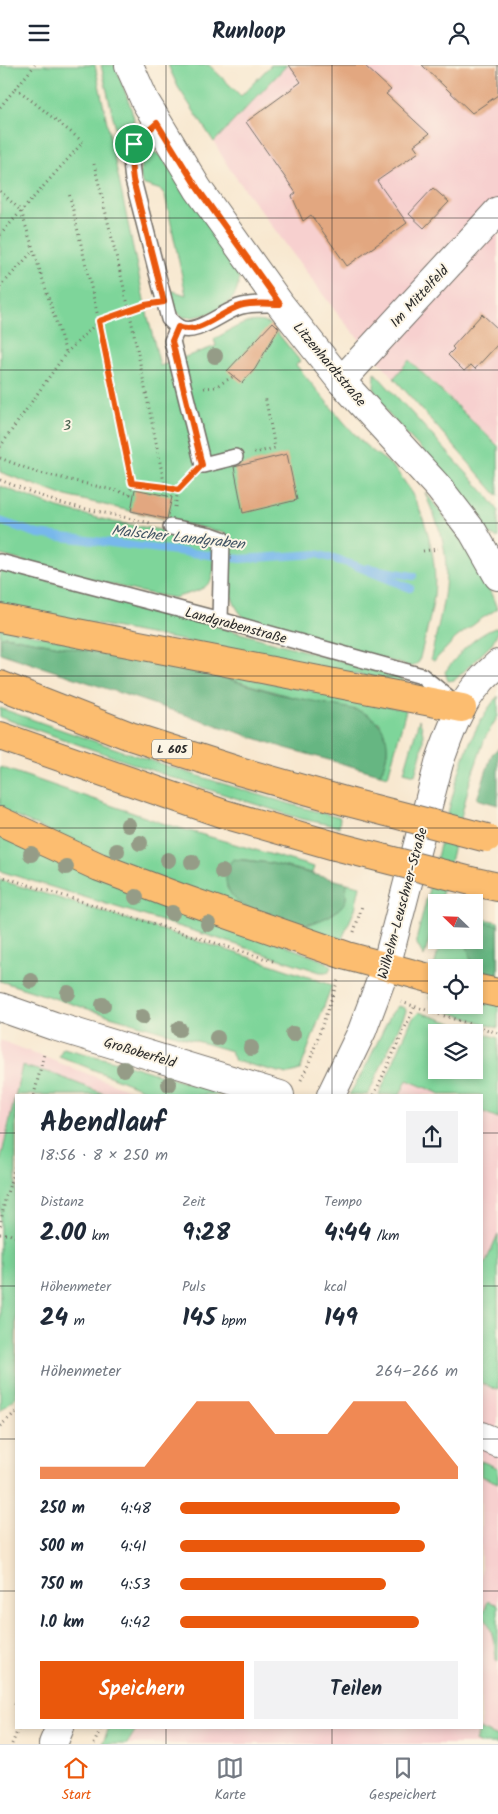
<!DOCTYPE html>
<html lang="de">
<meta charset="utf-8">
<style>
:root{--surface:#fff;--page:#f2f2f3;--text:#1f2937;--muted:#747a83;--line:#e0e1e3;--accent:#ea580c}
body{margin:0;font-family:Kalam,sans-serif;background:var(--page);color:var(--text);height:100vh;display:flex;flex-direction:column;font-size:19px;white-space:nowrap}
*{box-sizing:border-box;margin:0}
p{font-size:16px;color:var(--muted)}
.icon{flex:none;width:28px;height:28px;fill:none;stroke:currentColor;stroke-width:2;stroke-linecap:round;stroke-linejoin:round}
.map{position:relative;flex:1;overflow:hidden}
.sheet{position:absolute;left:15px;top:1029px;width:468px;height:635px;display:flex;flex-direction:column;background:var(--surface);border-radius:0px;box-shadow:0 2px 8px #0003}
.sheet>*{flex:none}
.needle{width:32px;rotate:293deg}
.tools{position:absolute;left:428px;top:829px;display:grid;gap:10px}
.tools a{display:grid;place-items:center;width:55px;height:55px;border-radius:0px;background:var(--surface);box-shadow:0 2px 8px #0003;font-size:25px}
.pin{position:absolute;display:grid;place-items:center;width:42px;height:42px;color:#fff;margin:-21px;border:2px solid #fff;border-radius:50%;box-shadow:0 1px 5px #0007}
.round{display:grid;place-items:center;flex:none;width:52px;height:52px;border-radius:0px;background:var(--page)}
.summary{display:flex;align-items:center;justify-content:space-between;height:85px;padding:0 25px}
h1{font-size:28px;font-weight:800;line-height:38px}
.metrics{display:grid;grid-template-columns:repeat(3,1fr);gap:8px;height:85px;padding:5px 25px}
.metrics div{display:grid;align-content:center}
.metrics b{font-size:25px;font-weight:800}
.metrics small{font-size:14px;font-weight:400}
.metrics p{font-size:14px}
.chart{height:140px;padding:10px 25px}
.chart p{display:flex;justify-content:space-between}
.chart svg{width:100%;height:90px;margin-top:5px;fill:var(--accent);opacity:.7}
.cta{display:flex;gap:10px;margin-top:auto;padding:10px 25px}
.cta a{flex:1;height:58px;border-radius:0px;background:var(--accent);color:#fff;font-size:20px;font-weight:800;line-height:58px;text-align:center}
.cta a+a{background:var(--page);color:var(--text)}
ul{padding:0 25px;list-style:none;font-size:16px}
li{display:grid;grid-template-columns:80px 60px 1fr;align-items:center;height:38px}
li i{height:12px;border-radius:6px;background:var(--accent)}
header{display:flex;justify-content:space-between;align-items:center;height:65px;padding:0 25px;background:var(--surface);font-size:22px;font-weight:800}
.tabs{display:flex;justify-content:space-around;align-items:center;height:70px;border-top:1px solid var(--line);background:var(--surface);font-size:14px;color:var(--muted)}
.tabs a{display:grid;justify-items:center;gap:2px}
.tabs .on{color:var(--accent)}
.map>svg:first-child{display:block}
</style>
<header><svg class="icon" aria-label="menu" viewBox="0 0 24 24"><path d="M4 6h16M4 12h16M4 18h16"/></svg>Runloop<svg class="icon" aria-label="person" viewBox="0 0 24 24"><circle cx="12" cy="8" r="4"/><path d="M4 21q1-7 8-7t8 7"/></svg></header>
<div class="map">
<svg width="498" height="1679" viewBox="0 0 498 1679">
<rect width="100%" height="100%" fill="#fcf5e5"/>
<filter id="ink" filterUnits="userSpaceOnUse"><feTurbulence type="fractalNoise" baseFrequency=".02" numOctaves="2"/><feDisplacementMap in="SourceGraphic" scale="10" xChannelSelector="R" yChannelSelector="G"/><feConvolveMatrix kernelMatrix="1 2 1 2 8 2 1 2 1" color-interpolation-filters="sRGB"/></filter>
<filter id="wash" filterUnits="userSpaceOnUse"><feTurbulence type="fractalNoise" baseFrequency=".0096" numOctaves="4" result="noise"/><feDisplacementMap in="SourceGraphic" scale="20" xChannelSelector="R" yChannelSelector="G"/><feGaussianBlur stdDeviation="1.12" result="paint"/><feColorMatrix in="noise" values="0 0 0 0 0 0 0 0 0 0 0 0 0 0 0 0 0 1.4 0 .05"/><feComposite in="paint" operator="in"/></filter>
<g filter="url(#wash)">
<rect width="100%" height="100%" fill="#f8e8d0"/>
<g fill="#f7d0cf">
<path d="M287,0H498V380L409,294L394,313L339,251L229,103L214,77Z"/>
<path d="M0,975L142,1030H16L0,1239Z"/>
<path d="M406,1015L443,1030H400Z"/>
<path d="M481,1046L498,1053V1169L481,1208Z"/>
<path d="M481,1318L498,1325V1679H101L109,1662H481Z"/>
</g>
<g fill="#7ed59a" stroke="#548062" fill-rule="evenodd">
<path d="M0,0H95L145,240L160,301L216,281L214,274C232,265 253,248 272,261L300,296L296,300C318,326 339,353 363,378C372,387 384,393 393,402C421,432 439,489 434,530C431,553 424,575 419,597L412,602L249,557C223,536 229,506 232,476L224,468L62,430L0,407Z"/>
<path d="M101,0H115L129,37L134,53L131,71L122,91Z"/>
<path d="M168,0H209L241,31L271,0H287L214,77L178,22Z"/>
<path d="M153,86L162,92L239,205C239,213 239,222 235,229C227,245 199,254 183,252C173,244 169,238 170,225L186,230L165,130L161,125L142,119C139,105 139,94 153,86Z"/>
<path d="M409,295L498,381V431L394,313Z"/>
<path d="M375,308L484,427L498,445V473L488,469L466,434L435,399L389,350L374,323Z"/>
<path d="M0,421L58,443L114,457L208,473L214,480V504L211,516L205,522L197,526L174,533L136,526L0,490Z"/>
<path d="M425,427C453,463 482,500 497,544L481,554L456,573L434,596L431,594V592C440,551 454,509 440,466C436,453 429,440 425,427Z"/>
<path d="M0,503L95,528L396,611L411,620L0,540Z"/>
<path d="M498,562V567L491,580L457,613L454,615L448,616L445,607C458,589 476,569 498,562Z"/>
<path d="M0,563L406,645L388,711L380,709C390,689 389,677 379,657L212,609L5,571L0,573Z"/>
<path d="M498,631V651L485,673L470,716L440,837L436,838V851L424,892L417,879V872C426,836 435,800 444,764C456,718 466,668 498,631Z"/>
<path d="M0,643C112,683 225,722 340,753L339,762L302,754L185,717L0,652Z"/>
<path d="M419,655C428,673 420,691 415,710L404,707Z"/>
<path d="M0,702L162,758L314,802L312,808L270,798L239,794L226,803L227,823L230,827L308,860C334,848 344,850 347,818L360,821L355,844L342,874L304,864L161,815L0,745Z"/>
<path d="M0,769L327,897L331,902L328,907H320L213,872L0,806Z"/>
<path d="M0,815L249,892L332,920L300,1005L287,1009L235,996L231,986L110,951L0,916Z"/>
<path d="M474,852L498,857V919L474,913V902H434L441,875H474Z"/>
<path d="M434,927H436V940H474V934L498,939V963L436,943L429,932Z"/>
<path d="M398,941L405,943L406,946L368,1030H349L365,1003L391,949Z"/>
<path d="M419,947L498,973V1053L481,1046V1030H443L407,1015L400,1030H379L412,954ZM436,968H474V1005H436Z"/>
<path d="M63,983L122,998L225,1030H157L59,991Z"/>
<path d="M22,1001L51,1008L107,1030H16V1332L0,1346V1098Z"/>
<path d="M498,1169V1325L481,1318V1208Z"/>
<path d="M481,1396L498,1403V1418L481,1411Z"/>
<path d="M488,1536L498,1540V1596L496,1595C495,1578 492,1563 483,1549Z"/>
<path d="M109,1663V1662L137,1663L127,1679H102Z"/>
<path d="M480,1664L498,1672V1679H481L475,1676Z"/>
</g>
<g fill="#66b682" stroke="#487056">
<path d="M5,571L212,609L278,629L357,645C388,656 394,681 380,709L282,682L0,588V573Z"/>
<path d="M498,683V740L477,734L492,689Z"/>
<path d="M233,794L270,798L347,818C346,823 347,829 346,834C341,849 312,861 297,859C286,858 274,852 264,848C255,845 243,842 236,835C224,824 222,805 233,794Z"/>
<path d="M474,856L498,860V909C467,904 474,901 465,875H474Z"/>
</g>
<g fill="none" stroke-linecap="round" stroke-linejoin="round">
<g stroke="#77b8eb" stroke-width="8">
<path d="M0,456L38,469L241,494L317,489L354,500L410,523"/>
<path d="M368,503L413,511"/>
</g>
</g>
<g id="blocks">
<g fill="#e2a780">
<path d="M289,0H364L391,25L386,29L429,69L414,80L419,87L377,116L407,158L347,201L311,150L303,156L292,131L296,128L246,57L301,17Z"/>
<path d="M422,0H498V30L472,48Z"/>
<path d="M433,123L449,137L424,163L409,149Z"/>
<path d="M482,249L498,264V279L475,304L471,300L464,306L448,290L454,284L452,282Z"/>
<path d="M273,257L279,263L255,304L242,318L227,306Z"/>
<path d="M287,389L297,435L243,448L234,402Z"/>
<path d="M135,424L172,432L167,454L131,446Z"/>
</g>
</g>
</g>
<g filter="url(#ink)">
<use href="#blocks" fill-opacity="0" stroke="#736d65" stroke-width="1"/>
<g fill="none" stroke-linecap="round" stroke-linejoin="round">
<g stroke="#736d65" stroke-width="18">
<g id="service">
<path d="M157,57C133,80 128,80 133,115L169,254C172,257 175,260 178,262C195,273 224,245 242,241C254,238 267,239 280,239"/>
<path d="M178,262L172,276L203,400L235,392"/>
<path d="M171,462L211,470L222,474L220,555"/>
<path d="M0,497L220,555L422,611L454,637"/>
</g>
</g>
<g stroke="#736d65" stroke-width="30">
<g id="minor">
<path d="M129,0L145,36L198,124L280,239L341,316L439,423L473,467L498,511"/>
<path d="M341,316L498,146"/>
<path d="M0,942L54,961L280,1030"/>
<path d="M481,1371L498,1378"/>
</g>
</g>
<g stroke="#736d65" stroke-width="30">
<g id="tertiary">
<path d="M331,1030L362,966L386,902L439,698C449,670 459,640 479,618C484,611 492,605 498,599"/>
<path d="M53,1679L60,1662"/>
</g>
</g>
<g stroke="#736d65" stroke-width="30">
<g id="trunk">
<path d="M0,553L462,643"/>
<path d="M0,620L130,671L239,706L348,737"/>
<path d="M0,671L224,749L335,781"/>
<path d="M0,756L99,802L181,833L347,891L436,915"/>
<path d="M475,817L498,822"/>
<path d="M474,923L498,928"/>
</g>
</g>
<g stroke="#736d65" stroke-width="3" stroke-dasharray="1 4" stroke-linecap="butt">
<path d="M0,42L16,23"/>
<path d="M94,99L129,244L165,422"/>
<path d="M0,126L21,146L66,288"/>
<path d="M0,170L83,77L16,23L35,0"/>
<path d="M0,222L33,186"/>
<path d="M204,323L215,322L234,311"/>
<path d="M0,382L66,288L99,256L146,240"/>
<path d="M254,388L275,383L265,331"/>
<path d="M0,393L36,407L130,429L132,418L99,256L69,128"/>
<path d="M0,415L59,438L151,458"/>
<path d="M132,418L165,422L178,425L189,414"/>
<path d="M175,442L178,425"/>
<path d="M423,486L438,484"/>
<path d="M0,811L276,897"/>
<path d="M354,867L362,841"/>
<path d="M401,937L498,968"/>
<path d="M301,1015L309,998L338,915"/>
<path d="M34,1030L44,989"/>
<path d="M374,1030L415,941"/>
<path d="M0,1161L5,1135L16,1098"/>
<path d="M0,1169H9L16,1172"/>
<path d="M0,1361L16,1347"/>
<path d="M14,1638L16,1639"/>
<path d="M12,1679L19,1662"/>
<path d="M94,1679L101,1662"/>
</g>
<use href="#service" stroke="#fff" stroke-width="15"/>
<use href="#minor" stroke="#fff" stroke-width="28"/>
<use href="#tertiary" stroke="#fff" stroke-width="28"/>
<use href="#trunk" stroke="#fcbd6f" stroke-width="28"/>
<g stroke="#736d65" stroke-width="30" stroke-linecap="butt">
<g id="trunk-bridge">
<path d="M348,737L487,773"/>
<path d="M335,781L475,817"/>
</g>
</g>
<use href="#trunk-bridge" stroke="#fcbd6f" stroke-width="28"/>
</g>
<g fill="#959c87">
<circle cx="215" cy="291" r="8"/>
<circle cx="128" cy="760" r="8"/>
<circle cx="140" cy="778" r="8"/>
<circle cx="117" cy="786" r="8"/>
<circle cx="31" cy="789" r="8"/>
<circle cx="168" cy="795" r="8"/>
<circle cx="192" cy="797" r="8"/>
<circle cx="66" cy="802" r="8"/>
<circle cx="222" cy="807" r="8"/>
<circle cx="136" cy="832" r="8"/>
<circle cx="172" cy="848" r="8"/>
<circle cx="208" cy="859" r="8"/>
<circle cx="31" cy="916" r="8"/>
<circle cx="68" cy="928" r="8"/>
<circle cx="103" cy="940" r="8"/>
<circle cx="142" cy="952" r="8"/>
<circle cx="179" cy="964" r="8"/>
<circle cx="293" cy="969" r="8"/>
<circle cx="217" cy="973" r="8"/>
<circle cx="251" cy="983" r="8"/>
<circle cx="124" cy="1004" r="8"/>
<circle cx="169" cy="1019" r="8"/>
</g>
</g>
<g fill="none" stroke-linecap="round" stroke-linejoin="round" filter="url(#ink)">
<g stroke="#fff" stroke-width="10">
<path id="route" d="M157,58L198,124L280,239C267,239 253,237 240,241C220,247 199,271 178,262L172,276L202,400L178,425L165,422L132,418L99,256L145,240L164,237L133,115C128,80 133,80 157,58Z"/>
</g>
<use href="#route" stroke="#ea580c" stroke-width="6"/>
</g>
<path fill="none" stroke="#2b2b2b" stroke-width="1" stroke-opacity="0.55" d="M166,0V1030M332,0V1030M0,153H498M0,305H498M0,458H498M0,611H498M0,763H498M0,916H436M474,916H498M0,1068H16M481,1068H498M0,1221H16M481,1221H498M0,1374H16M481,1374H498M0,1526H16M481,1526H498M166,1662V1679M332,1662V1679"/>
<g text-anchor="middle" stroke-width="4" stroke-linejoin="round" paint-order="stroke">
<rect fill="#fcf5e5" stroke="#6a6863" stroke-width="1" x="152" y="674.5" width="40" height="19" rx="4"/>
<g font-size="12" font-weight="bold" fill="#2b2b2b">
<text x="172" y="688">L 605</text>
</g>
<g font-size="14" fill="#2b2b2b" stroke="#fcf5e5">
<text transform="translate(419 231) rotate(-47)" y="5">Im Mittelfeld</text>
<text transform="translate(330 299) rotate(50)" y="5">Litzenhardtstraße</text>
<text transform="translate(236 560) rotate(15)" y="5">Landgrabenstraße</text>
<text transform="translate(402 838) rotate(-75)" y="5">Wilhelm-Leuschner-Straße</text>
<text transform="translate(140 987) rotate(17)" y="5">Großoberfeld</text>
</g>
<g font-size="14" fill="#445e4c" stroke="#fcf5e5">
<text x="67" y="365">3</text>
</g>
<g font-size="15" font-style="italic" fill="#425565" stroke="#fcf5e5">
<text transform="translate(178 472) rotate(6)" y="5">Malscher Landgraben</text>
</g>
</g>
</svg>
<div class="tools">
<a><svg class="needle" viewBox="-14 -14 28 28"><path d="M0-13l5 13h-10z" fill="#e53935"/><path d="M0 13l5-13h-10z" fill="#747a83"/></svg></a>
<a><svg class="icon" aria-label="locate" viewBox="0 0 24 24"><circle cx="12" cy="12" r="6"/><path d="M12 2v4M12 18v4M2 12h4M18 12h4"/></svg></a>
<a><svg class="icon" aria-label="layers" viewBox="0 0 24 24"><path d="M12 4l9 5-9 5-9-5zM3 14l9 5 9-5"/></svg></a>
</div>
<div class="pin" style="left:134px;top:79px;background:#1e9e55"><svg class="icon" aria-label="arrive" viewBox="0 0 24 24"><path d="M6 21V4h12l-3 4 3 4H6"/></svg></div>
<section class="sheet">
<div class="summary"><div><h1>Abendlauf</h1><p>18:56 · 8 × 250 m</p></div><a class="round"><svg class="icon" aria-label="share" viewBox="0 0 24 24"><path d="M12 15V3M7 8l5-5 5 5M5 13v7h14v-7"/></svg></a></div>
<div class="metrics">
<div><p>Distanz</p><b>2.00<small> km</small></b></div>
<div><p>Zeit</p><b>9:28</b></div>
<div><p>Tempo</p><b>4:44<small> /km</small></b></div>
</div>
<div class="metrics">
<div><p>Höhenmeter</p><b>24<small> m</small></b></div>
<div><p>Puls</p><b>145<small> bpm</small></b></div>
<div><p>kcal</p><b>149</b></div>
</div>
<div class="chart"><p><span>Höhenmeter</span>264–266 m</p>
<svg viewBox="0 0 160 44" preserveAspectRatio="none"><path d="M0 44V38L10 38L20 38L30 38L40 38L50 22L60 6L70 6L80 6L90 22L100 22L110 22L120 6L130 6L140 6L150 22L160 38V44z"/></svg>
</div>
<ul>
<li><b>250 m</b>4:48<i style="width:79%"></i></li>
<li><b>500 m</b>4:41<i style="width:88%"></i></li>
<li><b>750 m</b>4:53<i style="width:74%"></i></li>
<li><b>1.0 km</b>4:42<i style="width:86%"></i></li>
</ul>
<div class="cta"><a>Speichern</a><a>Teilen</a></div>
</section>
</div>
<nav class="tabs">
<a class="on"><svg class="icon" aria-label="home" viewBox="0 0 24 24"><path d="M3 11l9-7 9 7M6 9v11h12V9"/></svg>Start</a>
<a><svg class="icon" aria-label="map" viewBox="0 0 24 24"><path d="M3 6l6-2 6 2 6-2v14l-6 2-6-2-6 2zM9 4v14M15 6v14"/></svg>Karte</a>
<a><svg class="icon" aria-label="saved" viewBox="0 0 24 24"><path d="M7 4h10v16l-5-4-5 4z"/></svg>Gespeichert</a>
</nav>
